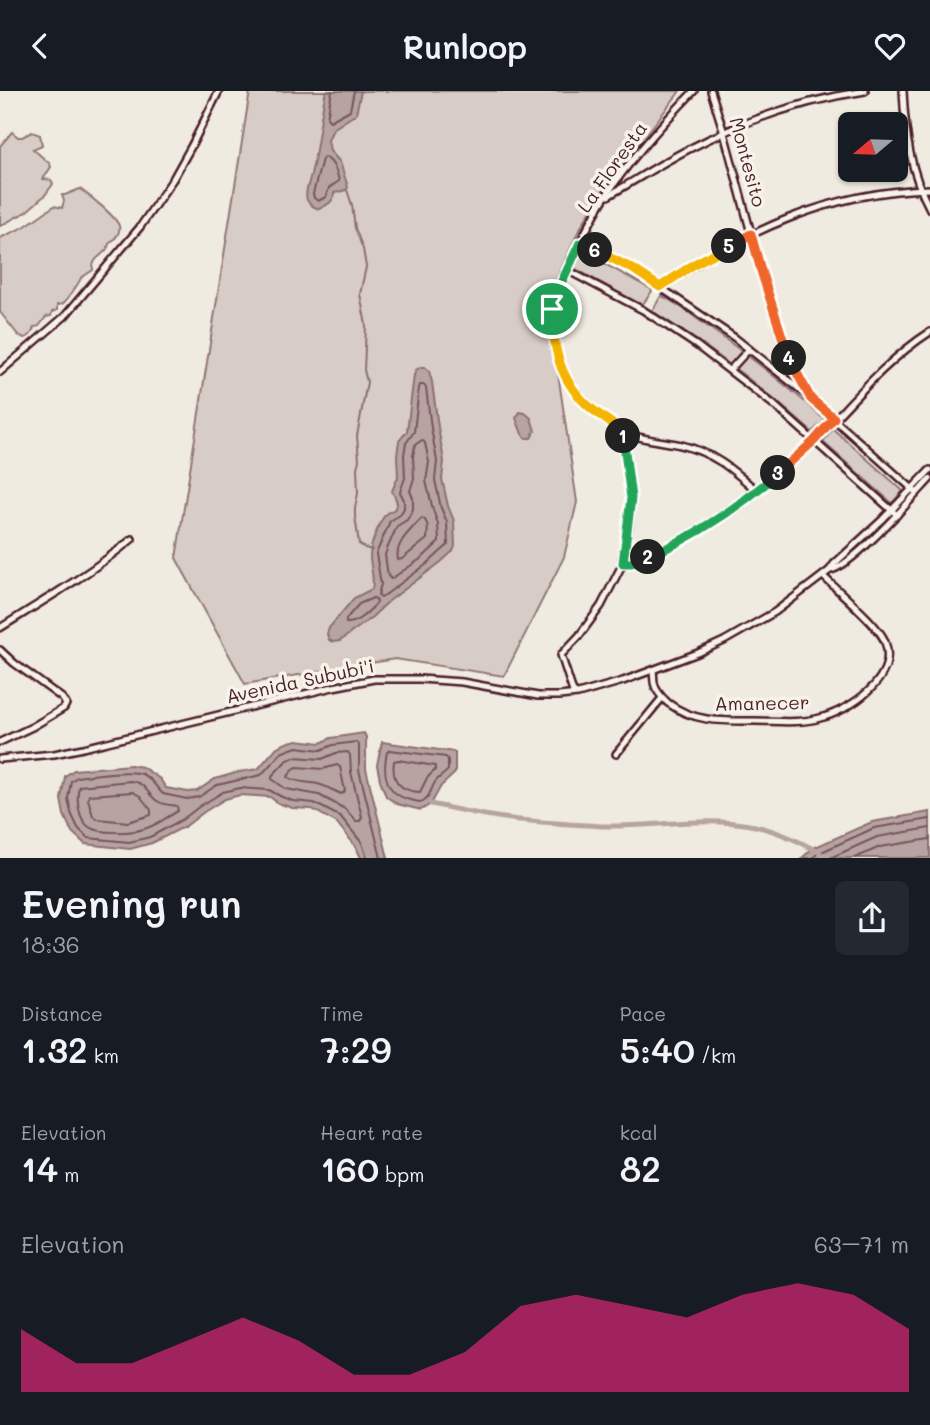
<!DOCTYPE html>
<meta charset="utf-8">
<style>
:root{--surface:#171b24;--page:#242831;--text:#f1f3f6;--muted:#9ea1a6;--accent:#db2777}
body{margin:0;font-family:Mali,sans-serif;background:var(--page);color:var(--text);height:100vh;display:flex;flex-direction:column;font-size:26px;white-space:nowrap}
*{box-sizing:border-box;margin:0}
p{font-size:23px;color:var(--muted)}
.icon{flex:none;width:38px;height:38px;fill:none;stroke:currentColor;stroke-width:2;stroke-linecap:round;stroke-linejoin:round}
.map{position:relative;height:767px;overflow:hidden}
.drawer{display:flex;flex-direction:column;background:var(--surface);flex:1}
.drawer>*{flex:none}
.needle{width:46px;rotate:251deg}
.controls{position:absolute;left:838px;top:21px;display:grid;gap:14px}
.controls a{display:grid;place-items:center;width:70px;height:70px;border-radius:10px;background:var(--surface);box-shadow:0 2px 5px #0004;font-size:35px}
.pin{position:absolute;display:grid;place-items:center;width:60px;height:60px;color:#fff;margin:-30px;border:4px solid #fff;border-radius:50%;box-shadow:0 2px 7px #0007}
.km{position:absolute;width:35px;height:35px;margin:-18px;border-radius:50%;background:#222;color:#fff;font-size:19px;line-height:35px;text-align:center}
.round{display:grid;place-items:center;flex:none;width:74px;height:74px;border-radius:10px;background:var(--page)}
.overview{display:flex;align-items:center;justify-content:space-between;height:119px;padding:0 21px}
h1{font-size:38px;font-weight:600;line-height:52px}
.figures{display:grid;grid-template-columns:repeat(3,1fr);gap:10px;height:119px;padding:7px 21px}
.figures div{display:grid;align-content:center}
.figures b{font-size:35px;font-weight:600}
.figures small{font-size:19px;font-weight:400}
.figures p{font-size:19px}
.chart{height:196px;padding:14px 21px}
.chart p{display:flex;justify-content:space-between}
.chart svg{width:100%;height:126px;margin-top:7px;fill:var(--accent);opacity:.7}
header{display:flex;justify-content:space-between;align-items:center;height:91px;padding:0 21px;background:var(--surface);font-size:32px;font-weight:600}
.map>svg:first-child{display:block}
</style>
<header><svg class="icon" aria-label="back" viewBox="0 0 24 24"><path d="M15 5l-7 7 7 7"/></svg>Runloop<svg class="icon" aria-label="heart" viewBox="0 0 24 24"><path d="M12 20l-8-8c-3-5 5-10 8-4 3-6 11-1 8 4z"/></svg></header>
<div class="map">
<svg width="930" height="767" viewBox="0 0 930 767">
<rect width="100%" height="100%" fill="#f0ebe0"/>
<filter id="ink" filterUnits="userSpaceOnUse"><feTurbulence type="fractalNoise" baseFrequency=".0143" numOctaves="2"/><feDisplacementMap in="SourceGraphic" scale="14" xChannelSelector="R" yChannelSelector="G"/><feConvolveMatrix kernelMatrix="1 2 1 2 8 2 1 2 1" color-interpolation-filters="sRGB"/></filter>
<g filter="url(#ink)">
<g fill="#d8cdc6" stroke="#917678" stroke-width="2">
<path d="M250,0H680L599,105L578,141L547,208L577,411L564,466L504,585L395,568L245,593L176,467Z"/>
<path d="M12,41L18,46H22L32,41L40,44L42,54L33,58L49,72L51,76L43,88L51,89L53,93L45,104L26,121L0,135V55Z"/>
<path d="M80,98C87,103 116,125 119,135C121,143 114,148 109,153C108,155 108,157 107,158C101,166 92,167 93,179L81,187C79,192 66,211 62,213C61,214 59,213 57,214V219L52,221L51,225L46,226L39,235L34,236C33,241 30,246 24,247L18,244L0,221V147L24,136L54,115L62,117L64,110L62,104H65Z"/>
<path d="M583,161L651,198L652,200L643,213L641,214L574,177Z"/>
<path d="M661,205C677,211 693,225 707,235C748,264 787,294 824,328V330L812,341C762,296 710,256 652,220Z"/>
<path d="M833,338L902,399V401L892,412L823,351Z"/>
</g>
<g fill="#b7a4a2" stroke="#8b6f72" stroke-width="2">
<path d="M326,0H361L356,23L333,38L328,49L330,60L340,71L348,96L346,99L334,102C334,111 327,114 319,118C314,116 309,114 307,109C304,102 309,93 310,87C318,59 319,29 326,0Z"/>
<path d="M421,276H425L429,280L432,291L438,336L444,370L442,388L448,415L454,430L455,455L453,460L441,471L389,510L372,526L340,550L333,551L329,549L327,543L329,537L354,507L372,498C376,484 366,469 372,453C375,444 380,428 387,422C390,420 394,420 396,416C399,411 394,405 392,400L398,386L397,364L399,350L407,340L414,284L416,279Z"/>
<path d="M520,321L525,322L531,327L535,340L531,347H526L522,343L516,327Z"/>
<path d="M364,642L366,646V678L388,767H361L356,756L337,732L312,718L292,717L278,712L270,706L256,705L240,704L225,708L204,721L186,735L152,752L130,758L85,753L72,741L64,724L61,708L65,685L74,679L131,674L142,676L160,688L166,697L188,701L197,700L215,688L239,681L258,678L277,656L289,651L297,649L321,652L331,647Z"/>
<path d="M382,651L455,661V682L441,695L431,713L421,719L397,713L386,705L380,689L377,674Z"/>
<path d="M930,721V767H802L813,757L872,731Z"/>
</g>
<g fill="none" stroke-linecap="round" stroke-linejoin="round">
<g stroke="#76545b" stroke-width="2">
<path d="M332,0L327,27L330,30L350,19L354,0"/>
<path d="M324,66C333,69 337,81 339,90L329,97L326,106L318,110L314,107L313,103L322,68Z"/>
<path d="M420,294H424L426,297L431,337L437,370L435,389L441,417L447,431L448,454L427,473L381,507L378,504L381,493L376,463L390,430L400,424L404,417V409L400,401L405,387L404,364L406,352L414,341L419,297Z"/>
<path d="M422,349L425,352L429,371L426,390L433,419L438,433L439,451L422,467L391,488L388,485L385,464L387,458L397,435L407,429L413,418V407L410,400L414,387L413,365L415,354Z"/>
<path d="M422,427L425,429L428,435L427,448L402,468L398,469C394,452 412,438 422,427Z"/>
<path d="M373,507L376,508L377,512C369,520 357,533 346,532V528L359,513Z"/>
<path d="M390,659L446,666L448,669V679C445,683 440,685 436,690C431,696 430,709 420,711C419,711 411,709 410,709C386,703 382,683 387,661Z"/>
<path d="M348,661L350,664L351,681L362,726L360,730H356L345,718L319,704L286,698L272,688V685L286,670L294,666L322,668L336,662Z"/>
<path d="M398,669L435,675V679L427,687L420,701C400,700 391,690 394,670Z"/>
<path d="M337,674L340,676L345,700L342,703C335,701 328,696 321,694C310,690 298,693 288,686L292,679L297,676L323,678Z"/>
<path d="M130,690C148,692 146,704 159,711C164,714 171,714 177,715L178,720C167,726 156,735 144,738C132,742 99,743 89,736C78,728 76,707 79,695Z"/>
<path d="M133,701L140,705L151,719V724L128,731L97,728L93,725L88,708L89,704Z"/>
<path d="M367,767L362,752L341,726L314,712L293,710L282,706L269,699L240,697L223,701L200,715L183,728L150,746L129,751L88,747L78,737L71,722L68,707L71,690L77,686C92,684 129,678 142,683C152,688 156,696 163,703L187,708L199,706L217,694L261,684L281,662L291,658L297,656L321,659L333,654L356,651L359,654V679L381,767"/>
<path d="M813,767L817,763L874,737L930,728"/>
<path d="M830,767L877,746L930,737"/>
<path d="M855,767L880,756L930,748"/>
</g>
<path stroke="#8b6f72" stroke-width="2" d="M347,99L352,114L355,137L363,158L366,176L360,203L366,234L364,279L367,291L357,345L359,369L357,377L358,402L355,417V425L359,453L365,457L372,459"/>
<path stroke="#b7a4a2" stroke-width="5" d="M431,713C455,718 480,724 504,727C538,732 572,733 606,735C654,736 707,725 755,735C781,741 806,753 828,767"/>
<g stroke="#4a1f2b" stroke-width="10">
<g id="minor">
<path d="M694,0C662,33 630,68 605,106C592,127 581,149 570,171C564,185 555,200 553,216C547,246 559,281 579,304C590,316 610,335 624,341C641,349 663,350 681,354C714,362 732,378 757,400"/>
<path d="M711,0L724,42L762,183L786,262L808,303"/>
<path d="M903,0C905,41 910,82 930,118"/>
<path d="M608,105C634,90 660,73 687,59C743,30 803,9 865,0"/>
<path d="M580,152L633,178L735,247L802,300L917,402"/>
<path d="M567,179L643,219L696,254L774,314L897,424"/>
<path d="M660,196C744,142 828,100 930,98"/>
<path d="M730,279L749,258"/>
<path d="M0,281L65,225L140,136L173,88L192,54L219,0"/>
<path d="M623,341L631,407L629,436L622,468L623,472C640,474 658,461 672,454C724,426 772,391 814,350C851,312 885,270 930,241"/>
<path d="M830,479C851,477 913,406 930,388"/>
<path d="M0,537C45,509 91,482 132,448"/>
<path d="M0,559L14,572L62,607L66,613L64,617L32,636L0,651"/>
<path d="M653,579C654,584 653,591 655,595C657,602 663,607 668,612C695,632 724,630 755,630C776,630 799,633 820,627C849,620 899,587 885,551C880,535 837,499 823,485"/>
<path d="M575,602L573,601L561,564L579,545L601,515L623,472"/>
<path d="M616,663L662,607"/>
<path d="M0,668L54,663L83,657L333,596L374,588H420L462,591L538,605H559L578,603L623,590L698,562L724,550L775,521L830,479L834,473L882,429L930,379"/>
</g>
</g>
<use href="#minor" stroke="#f7f3e8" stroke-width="5"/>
</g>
</g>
<g fill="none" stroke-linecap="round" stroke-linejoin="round" filter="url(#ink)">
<g stroke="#fff" stroke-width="14">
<path id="split-1" d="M552,218C553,257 559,291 592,318C602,326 613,333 623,341V345"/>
</g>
<g stroke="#fff" stroke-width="14">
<path id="split-2" d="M623,345L631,407L623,472H631L648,466"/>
</g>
<g stroke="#fff" stroke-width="14">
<path id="split-3" d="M648,466C695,445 739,416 778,382"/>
</g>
<g stroke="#fff" stroke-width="14">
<path id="split-4" d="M778,382L814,350L834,327L811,308L789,267"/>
</g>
<g stroke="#fff" stroke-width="14">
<path id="split-5" d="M729,155L751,143L762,183L789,267"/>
</g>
<g stroke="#fff" stroke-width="14">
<path id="split-6" d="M595,159L633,178L660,196L696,172L729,155"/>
</g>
<g stroke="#fff" stroke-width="14">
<path id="split-7" d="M552,218L555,205L580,152L595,159"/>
</g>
<use href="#split-1" stroke="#f5b400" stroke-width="9"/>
<use href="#split-2" stroke="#22a559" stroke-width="9"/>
<use href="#split-3" stroke="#22a559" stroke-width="9"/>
<use href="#split-4" stroke="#f0652b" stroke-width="9"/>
<use href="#split-5" stroke="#f0652b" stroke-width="9"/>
<use href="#split-6" stroke="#f5b400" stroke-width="9"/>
<use href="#split-7" stroke="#22a559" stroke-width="9"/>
</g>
<g text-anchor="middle" stroke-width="7" stroke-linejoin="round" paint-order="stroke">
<g font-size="19" fill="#4a1f2b" stroke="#f7f3e8">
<text transform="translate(748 71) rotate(75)" y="7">Montesito</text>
<text transform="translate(612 76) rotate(-55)" y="7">La Floresta</text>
<text transform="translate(300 590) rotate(-12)" y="7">Avenida Sububi'i</text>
<text transform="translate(762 612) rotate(-1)" y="7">Amanecer</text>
</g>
</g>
</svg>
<div class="controls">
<a><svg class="needle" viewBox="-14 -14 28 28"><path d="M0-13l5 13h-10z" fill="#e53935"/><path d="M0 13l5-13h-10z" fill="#9ea1a6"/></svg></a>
</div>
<div class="pin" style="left:552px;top:218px;background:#1e9e55"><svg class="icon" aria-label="arrive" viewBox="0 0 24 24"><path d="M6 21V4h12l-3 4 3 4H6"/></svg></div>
<b class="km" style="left:623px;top:345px">1</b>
<b class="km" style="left:648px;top:466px">2</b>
<b class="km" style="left:778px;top:382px">3</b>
<b class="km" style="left:789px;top:267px">4</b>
<b class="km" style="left:729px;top:155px">5</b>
<b class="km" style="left:595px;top:159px">6</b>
</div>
<section class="drawer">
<div class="overview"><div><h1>Evening run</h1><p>18:36</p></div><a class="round"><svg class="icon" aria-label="share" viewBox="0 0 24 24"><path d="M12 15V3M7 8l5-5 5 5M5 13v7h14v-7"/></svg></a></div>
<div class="figures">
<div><p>Distance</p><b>1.32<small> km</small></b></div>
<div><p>Time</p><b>7:29</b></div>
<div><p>Pace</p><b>5:40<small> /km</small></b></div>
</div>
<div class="figures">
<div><p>Elevation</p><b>14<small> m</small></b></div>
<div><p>Heart rate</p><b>160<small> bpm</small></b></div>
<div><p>kcal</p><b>82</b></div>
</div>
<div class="chart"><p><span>Elevation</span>63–71 m</p>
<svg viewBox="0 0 160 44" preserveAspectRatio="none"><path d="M0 44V22L10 34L20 34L30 26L40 18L50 26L60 38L70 38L80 30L90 14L100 10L110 14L120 18L130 10L140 6L150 10L160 22V44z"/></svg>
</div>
</section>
